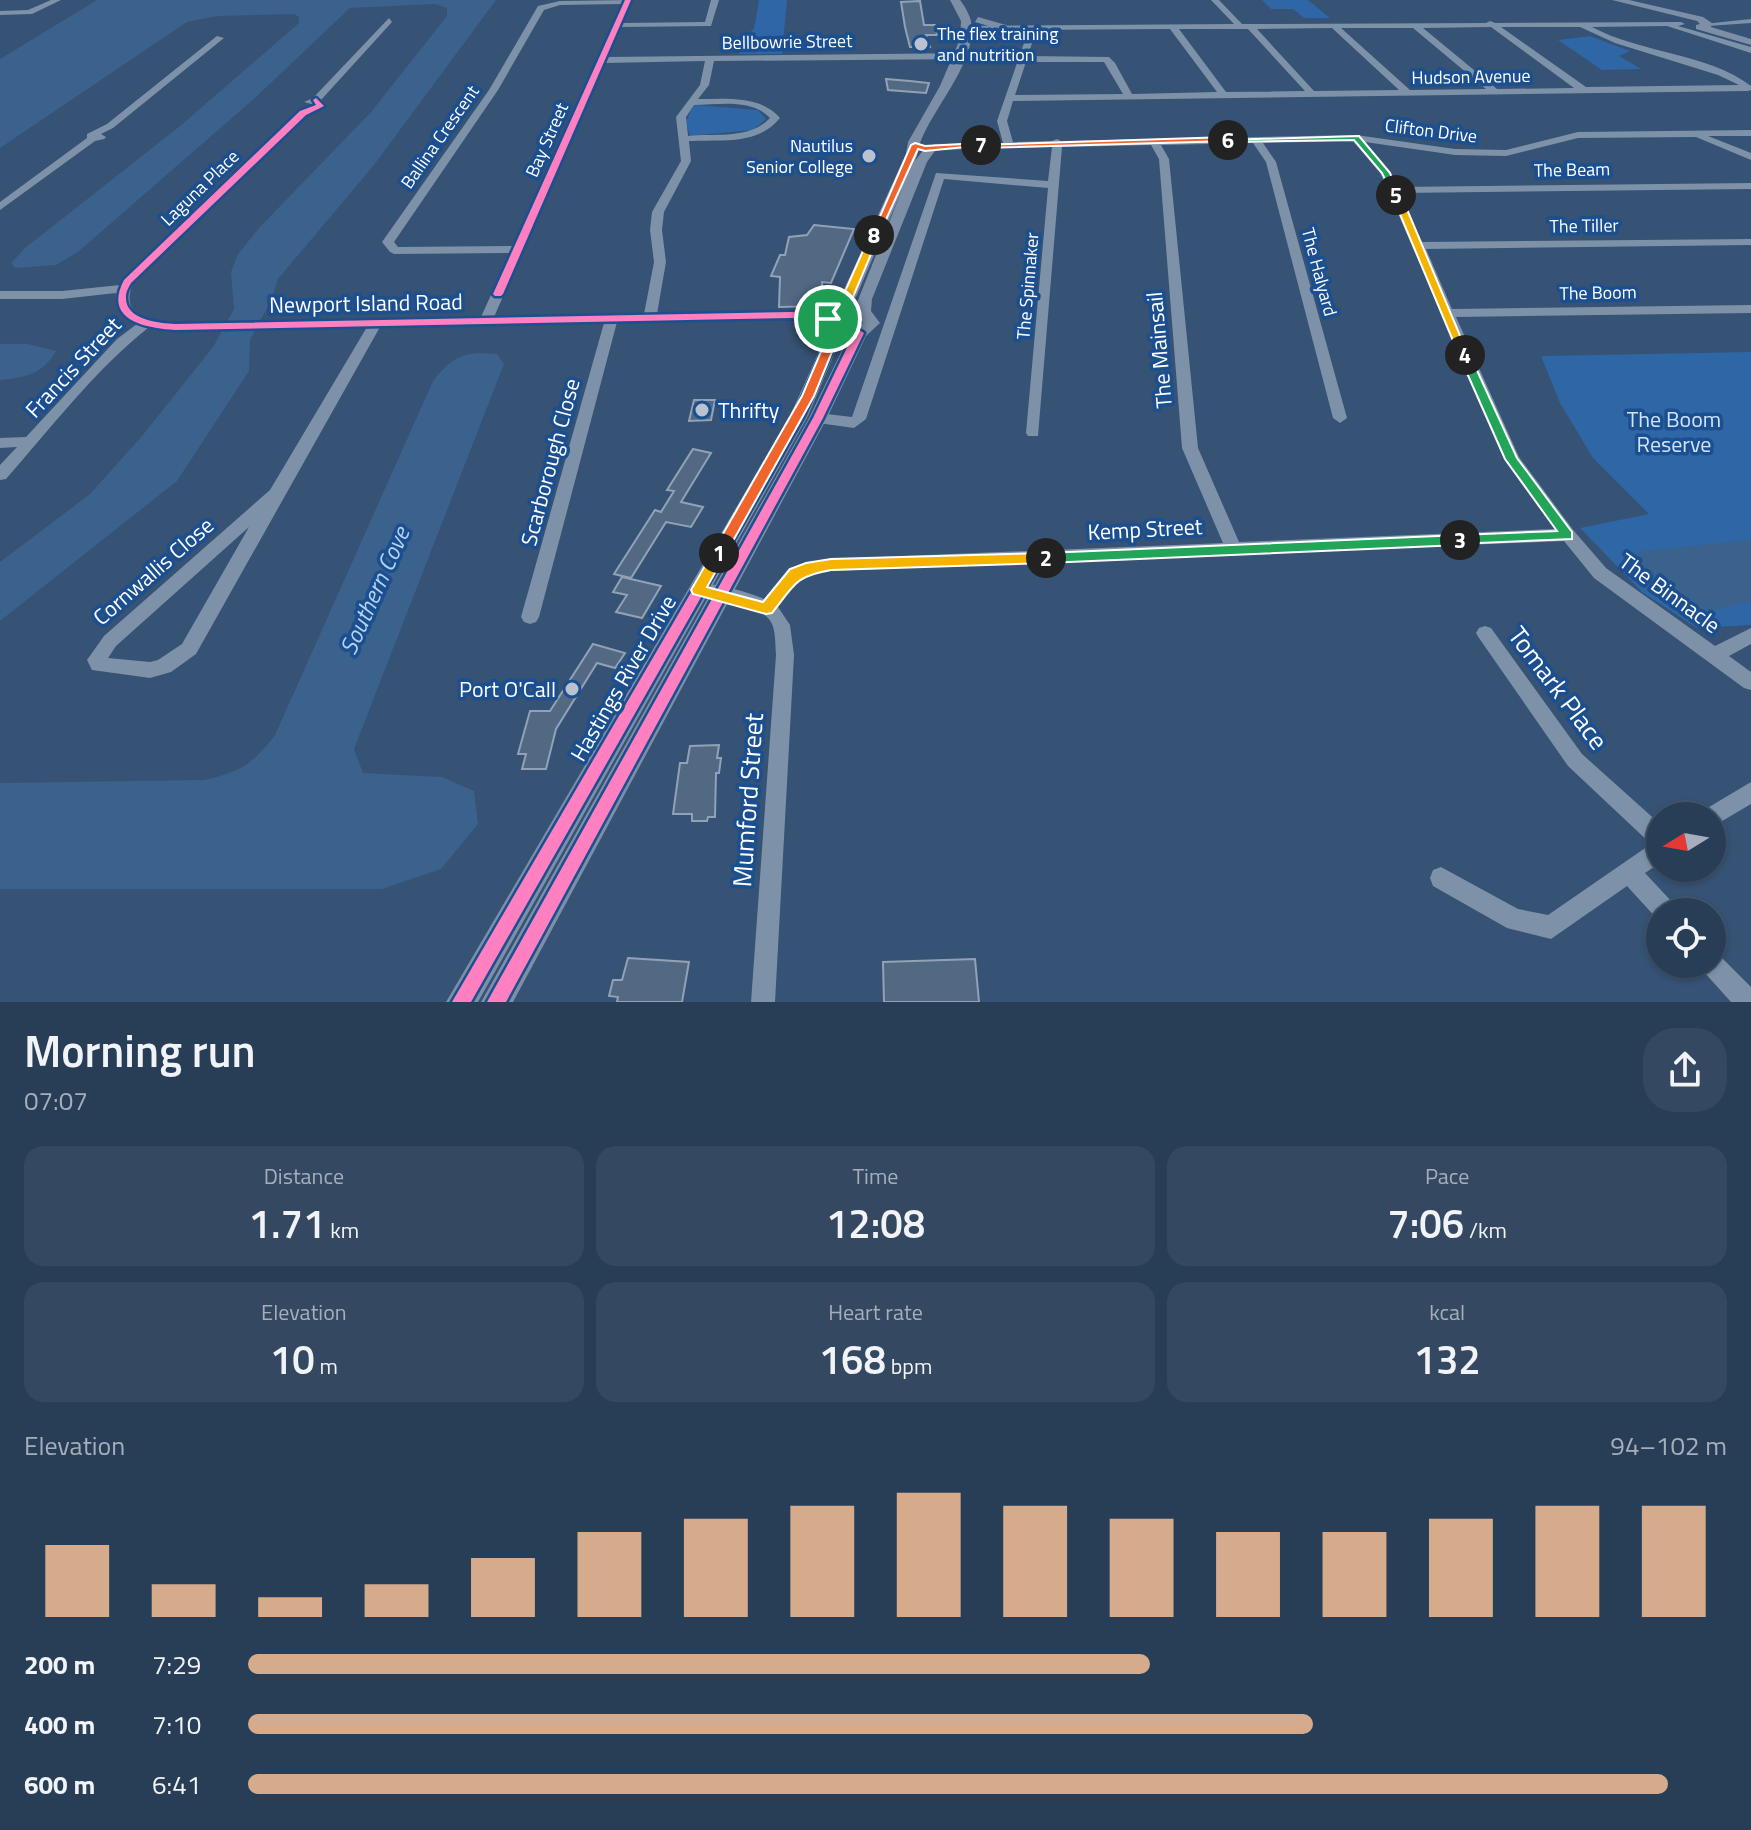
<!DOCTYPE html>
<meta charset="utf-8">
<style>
:root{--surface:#283e57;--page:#344961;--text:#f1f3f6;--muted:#a5aeba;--line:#44576d;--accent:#d6ab8b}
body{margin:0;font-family:"Titillium Web",sans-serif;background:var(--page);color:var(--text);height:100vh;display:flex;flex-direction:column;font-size:30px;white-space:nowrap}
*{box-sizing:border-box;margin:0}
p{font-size:26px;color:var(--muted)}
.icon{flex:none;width:44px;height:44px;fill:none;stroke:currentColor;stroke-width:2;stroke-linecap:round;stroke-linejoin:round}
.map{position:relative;height:1002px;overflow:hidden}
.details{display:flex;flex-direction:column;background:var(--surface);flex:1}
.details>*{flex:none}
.needle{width:52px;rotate:259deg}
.buttons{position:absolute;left:1646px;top:802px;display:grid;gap:16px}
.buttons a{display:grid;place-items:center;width:80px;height:80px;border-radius:50%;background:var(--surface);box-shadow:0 2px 6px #0004,0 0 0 2px var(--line);font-size:40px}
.pin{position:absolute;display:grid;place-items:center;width:68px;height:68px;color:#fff;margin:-34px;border:4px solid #fff;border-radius:50%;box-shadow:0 2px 8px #0007}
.km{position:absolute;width:40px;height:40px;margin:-20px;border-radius:50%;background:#222;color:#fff;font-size:22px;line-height:40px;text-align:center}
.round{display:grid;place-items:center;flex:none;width:84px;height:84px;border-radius:32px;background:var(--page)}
.overview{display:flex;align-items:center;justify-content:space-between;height:136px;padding:0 24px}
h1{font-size:44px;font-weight:600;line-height:60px}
.metrics{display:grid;grid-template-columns:repeat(3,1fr);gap:12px;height:136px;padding:8px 24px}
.metrics div{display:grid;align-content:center;border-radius:20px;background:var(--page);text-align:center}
.metrics b{font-size:40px;font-weight:600}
.metrics small{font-size:22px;font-weight:400}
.metrics p{font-size:22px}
.chart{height:224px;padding:16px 24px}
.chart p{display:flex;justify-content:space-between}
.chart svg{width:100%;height:144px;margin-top:8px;stroke:var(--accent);stroke-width:6}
ul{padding:0 24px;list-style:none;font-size:26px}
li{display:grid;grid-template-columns:128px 96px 1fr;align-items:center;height:60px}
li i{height:20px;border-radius:10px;background:var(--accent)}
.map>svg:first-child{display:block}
</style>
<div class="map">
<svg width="1751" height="1002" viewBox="0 0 1751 1002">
<rect width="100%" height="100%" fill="#365274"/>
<g fill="#2f66a5">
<path d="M759,0H787L782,54H739L741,40L754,29Z"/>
<path d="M1262,0H1308L1330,18H1304L1293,9H1271Z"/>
<path d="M1590,36L1630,51L1619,56L1641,69L1602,70L1558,40Z"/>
<path d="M693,105L758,110L766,119L753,130L690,136L686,122Z"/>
<path d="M1751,352V625L1697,628L1642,592L1580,528L1649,514L1593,458L1560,403L1541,356Z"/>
</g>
<g fill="#3b618d">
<path d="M97,0H496L374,165L278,279L272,299L250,340L249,371L177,481L0,621V562L90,494L142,436L213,347L234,309L231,272L238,254L259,228L371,112L447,16V8L435,4L350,8L256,97L78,252L56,265L15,268L11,263L25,248L180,126L299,23V17L294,14L217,16L187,22L0,148V59Z"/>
<path d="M0,344H28L56,351C43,374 25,378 0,380Z"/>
<path d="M478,353L497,354L504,364L354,749L363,773L442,777L474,791L478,824L441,869L382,889H0V783L204,780C240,772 252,765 275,735L433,381C447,364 455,355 478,353Z"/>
<path d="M1751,540V603C1740,601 1731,607 1720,609C1685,616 1636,596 1627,560L1642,551Z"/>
</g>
<g fill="#526984" stroke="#92a2b6" stroke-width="2">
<path d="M920,1L924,25H935L937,35H926L930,47H910L905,27L901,2Z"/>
<path d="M886,79L910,81L929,83L926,93L888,90Z"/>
<path d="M814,225L854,229L831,283L822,282L823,306L779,307L780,277L771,276L780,255H785L789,237L807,235Z"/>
<path d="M694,400H715L711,420L689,421Z"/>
<path d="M693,449L711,453L681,502L703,507L691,527L666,522L631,578L614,574L655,510L661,512L674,491L667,490Z"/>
<path d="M622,577L661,586L642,618L616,612L627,595L613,592Z"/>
<path d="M593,644L625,653L615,668L597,663L556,729L546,769H522L526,754H518L530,711H550Z"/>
<path d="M719,745L717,758H721L719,773H716L715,817H708L707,821H692V814H673L680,763H687L690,746Z"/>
<path d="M628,958L689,962L682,1002H617L618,997L609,996L613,980H622Z"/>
<path d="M975,959L979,1002H884L883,962Z"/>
</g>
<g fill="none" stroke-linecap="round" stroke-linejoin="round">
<g fill="#7d92a8" fill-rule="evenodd">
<path d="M51,0H61L32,14L0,15V11L28,10Z"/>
<path d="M632,0L622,23L705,22L711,0H719L711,26L620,27L607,57L973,53L977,56L973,59L714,61L709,85L698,99C727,99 760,95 780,118C757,146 721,139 689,141L691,161L664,212L662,230L666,262L657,314L792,311L833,316V322L792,319L617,322L539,617L536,622L530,624L524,622L521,617L604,323L380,327L196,654L171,672L150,678L92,670L87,660L104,636L270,490L367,327L175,331L148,328C95,370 50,429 6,479L0,480V465L17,447L0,448V438L26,437L117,339L137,324C124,318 114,307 116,293L62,299H0V291H62L120,285L300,111L315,105L304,102L313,98L389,18L392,22L321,100L323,108L306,115L133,283C119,317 149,322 175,323L481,317L510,253L394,254L390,252L382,242L489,90L538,6L560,1ZM622,4L514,246L398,247L394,242L498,90L544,10L560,5ZM705,61L700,85L676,117L681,161L652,212L650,230L654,262L644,314L494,317L605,63ZM694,105C719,105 751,98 770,118C749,140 716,133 688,136L686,117ZM249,527L182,644L158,660L150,662L108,658L116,646Z"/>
<path d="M1211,0H1219L1242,24L1486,23L1490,21L1495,23L1681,22L1685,24L1678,26L1751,47V53L1667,26L1592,27C1640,53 1708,53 1751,86V90L1748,91L1013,101L1007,121L1013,142L1052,141L1057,139L1061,141L1356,135L1455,149L1506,150L1578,132L1751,130V136H1708L1751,153V160L1696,137L1578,138L1506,156L1455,155L1365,142L1390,171L1397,187L1751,183V189L1400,193L1422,242L1751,239V245L1426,249L1452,309L1751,305V313L1456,317L1519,457L1574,531L1606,568L1715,646L1751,628V644L1729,656L1751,672V690L1744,688L1594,578L1564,541L831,571L801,578L778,607L790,625L794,655L775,1002H751L776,655C775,645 776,631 771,622C758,601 714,602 692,595L689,590L692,585C709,580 747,592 764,599L789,568L831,559L1223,543L1182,448L1159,159L1151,145L1062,147L1038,436H1028L1026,433L1048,188L944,179L866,419L854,428L818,423L811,418L818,413L852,417L936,173L1048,181L1052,147L934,150L929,147L934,144L1003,143L997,121L1024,43L1010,30H967L964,26L1234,24ZM1491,27L1574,88L1497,89L1423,28ZM1501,27H1580L1615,43L1718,75L1739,85L1586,87ZM1332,28L1399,90L1314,91L1257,29ZM1341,28H1413L1486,89L1410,90ZM1170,29L1217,92L1132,94L1115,63L1109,57L1028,56L1032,43L1019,30ZM1179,29H1248L1305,91L1226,92ZM1026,62H1104L1123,94L1015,95ZM1353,141L1381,174L1504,459L1555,529L1239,542L1198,448L1169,159L1161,145L1253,143L1266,162L1333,418L1340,423L1347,418L1276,162L1263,143Z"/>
<path d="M1751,19V23L1708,26L1704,24Z"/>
<path d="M217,36L224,38L113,128L101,134L106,137L104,139L95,141L0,210V202L87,138V134L107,124Z"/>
<path d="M1485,626L1491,628L1582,754L1660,824V863L1645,873L1674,904L1677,912H1660V921L1658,920L1627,886L1551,939L1507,928L1433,886L1430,878L1433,870L1441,867L1518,909L1548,915L1651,844L1568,766L1479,638L1476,633L1479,628Z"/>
<path d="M1751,782V804L1712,827V816H1702L1704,810Z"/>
<path d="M1712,952L1720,956L1751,987V1002H1731L1704,972L1700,964H1712Z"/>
</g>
<g fill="#7d8ea7" fill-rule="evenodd">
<path d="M950,0H960C966,8 972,18 972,29C972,68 933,108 920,143C918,149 918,155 915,161L927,145L937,148L927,162L872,299L871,311L880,323L866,336L827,418L513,1002H481L809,418L847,340L837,338V347L808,416L478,1002H446L790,416L821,347L820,319L841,296L906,154L908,142L940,86L960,39L961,21ZM902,190L856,305H850L856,297ZM844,315H857L863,323L853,330L840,328L836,320Z"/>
<path d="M1612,0H1629L1703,17L1712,23L1711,27L1751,39V45L1696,29V25L1700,24L1697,21Z"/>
<path d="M978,17L1006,25L1007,27L1002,30L975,22Z"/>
</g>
<g stroke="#1b4f8f" stroke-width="5">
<g id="cycleway">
<path d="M625,0H631L503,294L501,296H495L493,294Z"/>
<path d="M316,98L324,106L306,115L131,283C129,287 126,291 126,296C124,320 159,323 175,324L792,312L828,316L833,319L828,322L792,318L175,330C144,328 103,320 124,280L300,111L316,105L313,100Z"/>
<path d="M829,325L834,328V347L804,416L471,1002H452L794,416L824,347V328Z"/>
<path d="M859,330L864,333L823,418L506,1002H487L813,418L854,333Z"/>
</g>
</g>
<use href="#cycleway" fill="#ff80c0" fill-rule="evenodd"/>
</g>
<path fill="#f0652b" stroke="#fff" stroke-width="2" d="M824,317L833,319L834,347L814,396L724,557H714L712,553L802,396L823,347Z"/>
<path fill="#f5b400" stroke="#fff" stroke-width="2" d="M719,548L726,553L707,587L763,602L790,569L806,563L831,559L1046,553L1053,558L1046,563L831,570C795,576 794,585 772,613L766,614L693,594L691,590L714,550Z"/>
<path fill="#22a559" stroke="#fff" stroke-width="2" d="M1460,535L1467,540L1460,545L1046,563L1039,558L1046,553Z"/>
<path fill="#22a559" stroke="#fff" stroke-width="2" d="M1465,351L1470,355L1517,458L1572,532V539L1455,544L1453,540L1460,535L1557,531L1505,459L1459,355Z"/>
<path fill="#f5b400" stroke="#fff" stroke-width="2" d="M1396,192L1401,195L1469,357L1459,355L1392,195Z"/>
<path fill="#22a559" stroke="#fff" stroke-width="2" d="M1359,136L1390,173L1399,196H1393L1382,173L1354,140L1228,142L1224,140Z"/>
<path fill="#f0652b" stroke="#fff" stroke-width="2" d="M1228,137L1231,141L981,148L977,145Z"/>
<path fill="#f0652b" stroke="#fff" stroke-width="2" d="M915,143L925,146L981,143L985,145L925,151L918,149L879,235L871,237L911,145Z"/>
<path fill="#f5b400" stroke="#fff" stroke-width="2" d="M871,233L879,235L853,297L831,322H824V317L843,296Z"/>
<g fill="#b9c2ce" stroke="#1b4f8f" stroke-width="3">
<circle cx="921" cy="44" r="8"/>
<circle cx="869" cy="156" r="8"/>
<circle cx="702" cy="410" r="8"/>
<circle cx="572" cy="689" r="8"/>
</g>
<g text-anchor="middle" stroke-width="7" stroke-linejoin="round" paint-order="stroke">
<g font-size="18" fill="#fff" stroke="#1b4f8f" text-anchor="start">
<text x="937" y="40">The flex training<tspan x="937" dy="21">and nutrition</tspan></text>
<text x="853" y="152" text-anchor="end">Nautilus<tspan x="853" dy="21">Senior College</tspan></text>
</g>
<g font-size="18" fill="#fff" stroke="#1b4f8f">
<text transform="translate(787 42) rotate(-1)" y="6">Bellbowrie Street</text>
<text transform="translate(1471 77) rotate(-1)" y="6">Hudson Avenue</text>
<text transform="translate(1431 131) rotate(7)" y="6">Clifton Drive</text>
<text transform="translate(440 137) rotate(-55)" y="6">Ballina Crescent</text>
<text transform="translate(547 140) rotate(-66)" y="6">Bay Street</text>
<text transform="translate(1572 170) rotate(-1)" y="6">The Beam</text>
<text transform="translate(200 188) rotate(-44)" y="6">Laguna Place</text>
<text transform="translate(1584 226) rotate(-1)" y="6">The Tiller</text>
<text transform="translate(1319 272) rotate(75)" y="6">The Halyard</text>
<text transform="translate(1028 286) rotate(-85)" y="6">The Spinnaker</text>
<text transform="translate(1598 293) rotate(-1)" y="6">The Boom</text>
</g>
<g font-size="22" fill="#fff" stroke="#1b4f8f">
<text transform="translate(366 303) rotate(-1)" y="8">Newport Island Road</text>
<text transform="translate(1159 350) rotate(-95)" y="8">The Mainsail</text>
<text transform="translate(73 367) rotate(-47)" y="8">Francis Street</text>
<text transform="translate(550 462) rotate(-75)" y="8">Scarborough Close</text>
<text transform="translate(1145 529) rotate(-3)" y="8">Kemp Street</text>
<text transform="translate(153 571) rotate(-41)" y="8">Cornwallis Close</text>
<text transform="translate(1670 593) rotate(36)" y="8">The Binnacle</text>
<text transform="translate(623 678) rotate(-60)" y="8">Hastings River Drive</text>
</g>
<g font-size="22" fill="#fff" stroke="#1b4f8f" text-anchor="start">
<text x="718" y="418">Thrifty</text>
<text x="556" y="697" text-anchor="end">Port O'Call</text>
</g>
<g font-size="22" fill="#cfe3fa" stroke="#1b4f8f">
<text x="1674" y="427">The Boom<tspan x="1674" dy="25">Reserve</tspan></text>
</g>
<g font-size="24" font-style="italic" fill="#b5d3f5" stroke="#1b4f8f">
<text transform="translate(375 591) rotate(-66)" y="8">Southern Cove</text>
</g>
<g font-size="26" fill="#fff" stroke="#1b4f8f">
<text transform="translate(1558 688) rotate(53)" y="9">Tomark Place</text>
<text transform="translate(748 800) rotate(-86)" y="9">Mumford Street</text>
</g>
</g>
</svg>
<div class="buttons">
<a><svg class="needle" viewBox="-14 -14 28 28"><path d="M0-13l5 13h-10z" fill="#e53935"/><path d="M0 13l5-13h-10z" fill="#a5aeba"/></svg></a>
<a><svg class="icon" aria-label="locate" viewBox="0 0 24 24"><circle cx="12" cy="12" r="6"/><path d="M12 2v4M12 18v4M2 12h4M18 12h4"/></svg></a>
</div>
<div class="pin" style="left:828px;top:319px;background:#1e9e55"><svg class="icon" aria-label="arrive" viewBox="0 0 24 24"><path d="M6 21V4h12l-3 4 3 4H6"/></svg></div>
<b class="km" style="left:719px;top:553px">1</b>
<b class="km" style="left:1046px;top:558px">2</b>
<b class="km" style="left:1460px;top:540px">3</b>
<b class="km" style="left:1465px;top:355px">4</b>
<b class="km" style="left:1396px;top:195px">5</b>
<b class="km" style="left:1228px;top:140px">6</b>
<b class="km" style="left:981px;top:145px">7</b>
<b class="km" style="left:874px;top:235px">8</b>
</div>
<section class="details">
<div class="overview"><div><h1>Morning run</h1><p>07:07</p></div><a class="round"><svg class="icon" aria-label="share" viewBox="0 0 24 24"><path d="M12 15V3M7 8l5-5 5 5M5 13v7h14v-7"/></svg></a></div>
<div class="metrics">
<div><p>Distance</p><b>1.71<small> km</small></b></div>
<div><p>Time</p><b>12:08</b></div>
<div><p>Pace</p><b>7:06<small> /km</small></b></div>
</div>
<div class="metrics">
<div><p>Elevation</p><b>10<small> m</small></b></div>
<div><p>Heart rate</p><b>168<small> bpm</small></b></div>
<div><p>kcal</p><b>132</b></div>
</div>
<div class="chart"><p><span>Elevation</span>94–102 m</p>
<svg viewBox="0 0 160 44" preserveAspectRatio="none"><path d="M5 44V22M15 44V34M25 44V38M35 44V34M45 44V26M55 44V18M65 44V14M75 44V10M85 44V6M95 44V10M105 44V14M115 44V18M125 44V18M135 44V14M145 44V10M155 44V10"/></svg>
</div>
<ul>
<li><b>200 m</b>7:29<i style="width:61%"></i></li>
<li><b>400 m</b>7:10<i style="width:72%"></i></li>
<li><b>600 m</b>6:41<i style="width:96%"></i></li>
</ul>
</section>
